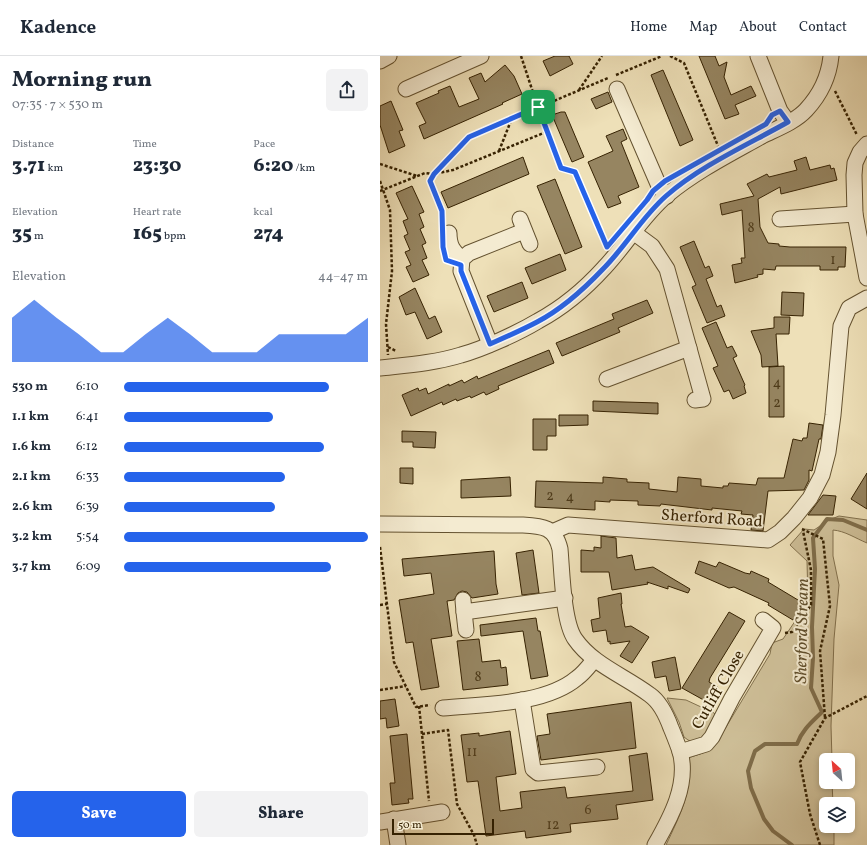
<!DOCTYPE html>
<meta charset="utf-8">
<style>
:root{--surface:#fff;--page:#f2f2f3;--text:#1f2937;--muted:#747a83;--line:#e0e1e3;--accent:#2563eb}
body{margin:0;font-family:Vollkorn,serif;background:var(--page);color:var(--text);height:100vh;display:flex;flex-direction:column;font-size:15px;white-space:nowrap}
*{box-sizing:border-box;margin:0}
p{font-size:13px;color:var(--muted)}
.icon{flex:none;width:22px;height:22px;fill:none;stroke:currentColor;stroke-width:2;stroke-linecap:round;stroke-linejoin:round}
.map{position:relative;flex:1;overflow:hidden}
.details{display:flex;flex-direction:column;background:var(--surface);width:380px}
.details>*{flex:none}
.needle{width:26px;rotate:333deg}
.controls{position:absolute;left:439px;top:697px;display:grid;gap:8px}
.controls a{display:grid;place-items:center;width:36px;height:36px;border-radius:6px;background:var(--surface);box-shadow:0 2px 6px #0003;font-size:20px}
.scale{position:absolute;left:12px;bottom:10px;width:102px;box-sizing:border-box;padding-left:4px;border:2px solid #362202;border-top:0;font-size:11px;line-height:14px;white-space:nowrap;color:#362202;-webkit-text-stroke:3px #f4ebd1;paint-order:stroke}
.pin{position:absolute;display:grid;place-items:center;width:34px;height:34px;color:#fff;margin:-17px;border-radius:8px;box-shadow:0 2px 6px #0006}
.round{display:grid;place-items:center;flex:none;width:42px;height:42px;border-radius:6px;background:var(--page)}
.headline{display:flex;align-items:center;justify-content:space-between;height:68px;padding:0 12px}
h1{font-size:22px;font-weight:800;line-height:30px}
.metrics{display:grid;grid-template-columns:repeat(3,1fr);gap:6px;height:68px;padding:4px 12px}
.metrics div{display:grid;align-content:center}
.metrics b{font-size:20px;font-weight:800}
.metrics small{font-size:11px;font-weight:400}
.metrics p{font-size:11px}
.chart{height:112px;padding:8px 12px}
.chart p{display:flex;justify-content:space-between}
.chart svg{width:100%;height:72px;margin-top:4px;fill:var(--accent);opacity:.7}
.action{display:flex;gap:8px;margin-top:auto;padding:8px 12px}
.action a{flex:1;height:46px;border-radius:6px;background:var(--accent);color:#fff;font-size:16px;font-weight:800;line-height:46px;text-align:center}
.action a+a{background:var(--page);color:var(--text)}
ul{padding:0 12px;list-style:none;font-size:13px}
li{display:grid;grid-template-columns:64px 48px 1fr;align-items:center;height:30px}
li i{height:10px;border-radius:5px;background:var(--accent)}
header{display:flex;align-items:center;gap:24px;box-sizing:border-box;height:56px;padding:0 20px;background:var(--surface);border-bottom:1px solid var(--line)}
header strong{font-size:19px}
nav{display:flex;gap:22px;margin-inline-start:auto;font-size:14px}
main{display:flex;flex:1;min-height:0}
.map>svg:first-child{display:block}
</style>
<header>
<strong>Kadence</strong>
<nav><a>Home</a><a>Map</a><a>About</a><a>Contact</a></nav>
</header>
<main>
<section class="details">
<div class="headline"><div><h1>Morning run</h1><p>07:35 · 7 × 530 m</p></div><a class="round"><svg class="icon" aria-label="share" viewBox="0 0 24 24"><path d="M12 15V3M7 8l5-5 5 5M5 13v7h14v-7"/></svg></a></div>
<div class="metrics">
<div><p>Distance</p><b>3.71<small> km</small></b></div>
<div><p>Time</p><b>23:30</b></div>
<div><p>Pace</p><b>6:20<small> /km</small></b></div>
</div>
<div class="metrics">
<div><p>Elevation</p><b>35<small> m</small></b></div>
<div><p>Heart rate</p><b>165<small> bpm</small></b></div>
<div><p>kcal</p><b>274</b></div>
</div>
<div class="chart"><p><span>Elevation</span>44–47 m</p>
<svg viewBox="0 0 160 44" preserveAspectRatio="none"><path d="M0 44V17L10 6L20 17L30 27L40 38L50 38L60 27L70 17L80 27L90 38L100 38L110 38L120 27L130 27L140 27L150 27L160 17V44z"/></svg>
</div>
<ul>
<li><b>530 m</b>6:10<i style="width:84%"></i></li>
<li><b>1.1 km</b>6:41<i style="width:61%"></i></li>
<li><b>1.6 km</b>6:12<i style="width:82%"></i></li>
<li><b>2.1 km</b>6:33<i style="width:66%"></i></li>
<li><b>2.6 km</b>6:39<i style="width:62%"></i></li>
<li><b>3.2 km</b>5:54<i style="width:100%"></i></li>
<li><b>3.7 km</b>6:09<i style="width:85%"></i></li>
</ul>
<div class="action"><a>Save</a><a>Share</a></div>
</section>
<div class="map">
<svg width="487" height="789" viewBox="0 0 487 789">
<rect width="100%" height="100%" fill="#eee0b8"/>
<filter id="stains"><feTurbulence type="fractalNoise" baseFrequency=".005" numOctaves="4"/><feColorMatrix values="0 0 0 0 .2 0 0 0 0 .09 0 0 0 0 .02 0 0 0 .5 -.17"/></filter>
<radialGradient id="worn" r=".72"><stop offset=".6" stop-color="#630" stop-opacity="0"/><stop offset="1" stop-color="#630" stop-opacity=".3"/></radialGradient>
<g fill="#cfc099" stroke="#82714e">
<path d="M459,460L487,464V487C475,482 465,475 453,474V500L459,529L454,583L451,670L452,704H446V726H452L453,748H446V770H454V789H286C299,761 314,733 308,702L323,697L337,686L390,598L392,587L403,583L428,546L427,505L410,489L424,473L434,474L449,464Z"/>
<path d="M287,642L306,644L334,657L337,660L330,675L315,687L308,684L304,681L299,666Z"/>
</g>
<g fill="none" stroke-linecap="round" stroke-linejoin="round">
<path stroke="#7f6d4a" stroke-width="4" d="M412,789L393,775L384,763L371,732L368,715L375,695L385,688H417C422,674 432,666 442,656L431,632L433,602L432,571L435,513L433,482L447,463L463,464L487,474"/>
</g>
<g fill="#968561" stroke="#362202">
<path d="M175,0H189L193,8L170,20L163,5Z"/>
<path d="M319,0H335L339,10L347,6L344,21L351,39L371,30L376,40L355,49L359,58L345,63Z"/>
<path d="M125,9L134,20L142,38L122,47L123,48L44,83L39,70L46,67L36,47L59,37L58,35L70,30L79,51L99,43L89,22L101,17L105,26Z"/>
<path d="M283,14L313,84L300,90L271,19Z"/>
<path d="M228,36L232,46L216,53L211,43Z"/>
<path d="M11,45L23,74L19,75L25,90L9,97L0,69V50Z"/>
<path d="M181,56H185L204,101L192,106L172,59Z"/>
<path d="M243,73L247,83L241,86L259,131L238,140L241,147L228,152L208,106L233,95L226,80Z"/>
<path d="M143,101L149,118L68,152L61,136Z"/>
<path d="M426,101L430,114L450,109L451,113L454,112L457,124L401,138L400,131L378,143L380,171L388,187L399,188V190L410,191H466L465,211H458V214H440V210H396L395,214L383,213V218L377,219L378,221L355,227L352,209L362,207L361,202H365L362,154L342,159L340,148L374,140L367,128L387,118L389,121L417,114L414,105Z"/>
<path d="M175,123L202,191L185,198L157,130Z"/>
<path d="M32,130L44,156L39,158L44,171L40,173L46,187L42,189L47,202L42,204L49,219L33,226L26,211L31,209L25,196L30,194L24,180L28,178L23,165L28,163L16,137Z"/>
<path d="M314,185L325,212L329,210L333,220L326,223L337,251L341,249L345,260L327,267L312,231L316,229L300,191Z"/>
<path d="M180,198L186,214L152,228L145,212Z"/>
<path d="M142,226L148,242L114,256L107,240Z"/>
<path d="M35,232L49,263L55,260L62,276L47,283L35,256L26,259L19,241Z"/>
<path d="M402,236L424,237L423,260L401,259Z"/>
<path d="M267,244L273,257L238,272L240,276L182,300L176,287L234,263L232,258Z"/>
<path d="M394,261H410L409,278H396L398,310L382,311L381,299L371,275L394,272Z"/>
<path d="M336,266L347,292L352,290L357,300L353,302L365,329L364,330L366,337L353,343L349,334L344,336L333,312L338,310L322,272Z"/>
<path d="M169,294L174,307L118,330L119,333L106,339L104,336L91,342L90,340L77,345L76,343L63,349L62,346L31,360L22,339L38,332L39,335L46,332L48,338L69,328V330L82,324L84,327L97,320L98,323Z"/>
<path d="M404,310V361H389V311Z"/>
<path d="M213,345L278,347V358L213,355Z"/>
<path d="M179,359H208V369L179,370Z"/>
<path d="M153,363H176V380H167V394H153Z"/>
<path d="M429,367L443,369L441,383H439L432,415L429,414V424L424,434L388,435L383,475L371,474L373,459L361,458L362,455L332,452V454L281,448L280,450L258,449V445L230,444V446L215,445V454L155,451L156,425L223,427V421L247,423V426L269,427V433L297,436L298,421L321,423V430L343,432V430H348L349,427L376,429L378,422H404L413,383L422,385L423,382H427Z"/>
<path d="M22,375L56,376L55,392L33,391V386H22Z"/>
<path d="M20,412H33V428L20,427Z"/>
<path d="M487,417V453L471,443Z"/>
<path d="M130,421L131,440L81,442V424Z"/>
<path d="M443,439L456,440L453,459H428Z"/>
<path d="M221,480L236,482L237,502L252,499L255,514L273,511L310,533L308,537L288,530V533L267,526L268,528L232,534L229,516H201V494L214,495V491L221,492Z"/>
<path d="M153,494L159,537L142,539L136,497Z"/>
<path d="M114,495L116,528L118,538L92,542L87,536L82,535L78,537L74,544L67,545L72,580L51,583L59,631L41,634L33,586L26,587L19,544L54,538L51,517L24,520L22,503Z"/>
<path d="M319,505L336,511L339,506L365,517L370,518L371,515L389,523L388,526L423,547L413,564L388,549L389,547L354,531L349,532L315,517Z"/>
<path d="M241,537L242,548H241L245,571L251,570L269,581L252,607L240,600L250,585L230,588V585L228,586L226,574L213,576L211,564L220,562L218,542Z"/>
<path d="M349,556L365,565L330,622L329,626L338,631L329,647L302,632Z"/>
<path d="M156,562L158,575H160L168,620L151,623L143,575L101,580L100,569Z"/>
<path d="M99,583L102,606L120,604L121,612L126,611L128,629L83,634L77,585Z"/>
<path d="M295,601L301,633L289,635L286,620L275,622L272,606Z"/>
<path d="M15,643L19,670L7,672L6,662L0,663V645Z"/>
<path d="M251,646L256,692L161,704L157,680L170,678L167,658Z"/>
<path d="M130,675L136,718L116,721L120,755L142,752L140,736L185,731L187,742L253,735L249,700L267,697L273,744L236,749L238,763L190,768L191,776L146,782L145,775L106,780L98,725L87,726L81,679L99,677V680Z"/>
<path d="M27,678L33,743H28L29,747L12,749L10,727H15L10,680Z"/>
</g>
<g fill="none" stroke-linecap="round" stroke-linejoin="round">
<g stroke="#645230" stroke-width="17">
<g id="minor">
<path d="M378,0L400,55L408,66"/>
<path d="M0,5L9,0"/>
<path d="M26,33L101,0"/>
<path d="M237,33L279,130L287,140"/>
<path d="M487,88L480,96L475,107L474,119L475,158L487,222"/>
<path d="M140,163L150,188"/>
<path d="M400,163L475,158"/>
<path d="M253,176L272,190L287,213L323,343L315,344"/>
<path d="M69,177C69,190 73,195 82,203"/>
<path d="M110,288L81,215L82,203L89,197L144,175"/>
<path d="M0,312C27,309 55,307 81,299C103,293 138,277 158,265C182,252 205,233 224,212C246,189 262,160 287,139C316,115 350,98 382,80C396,73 415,66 426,54C440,39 449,20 451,0"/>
<path d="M227,323L309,292"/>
<path d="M0,468L143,469C163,470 175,471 180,493C182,515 183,566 195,583C213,609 245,620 270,639C280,646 287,661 291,672C294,679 297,687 300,695C309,728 291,761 275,789"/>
<path d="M172,476L188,469L388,484L400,476L414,462L430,442L442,419L448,396L453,359L461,270L469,252L487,242"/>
<path d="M83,544L84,556L185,542"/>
<path d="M84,556L86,574"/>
<path d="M142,644L153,713L158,717L217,711"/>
<path d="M63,652C104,648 165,649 197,622C204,617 209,610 214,604"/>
<path d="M300,696L326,688L332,681L352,642L393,572L383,564"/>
<path d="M14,763L18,789"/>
<path d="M0,766L62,756"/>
</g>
</g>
<g stroke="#362202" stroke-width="2.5" stroke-dasharray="3 2" stroke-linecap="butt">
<path d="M141,0L166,76L181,111L195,116L226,189"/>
<path d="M290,0L304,7L338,90"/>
<path d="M236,19L282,0"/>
<path d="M199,34L222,0"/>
<path d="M455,35L477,79"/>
<path d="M119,95L132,62"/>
<path d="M0,108L37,120"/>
<path d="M0,125L10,154L12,215L6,268L8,299"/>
<path d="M0,135L45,117L54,118L73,114L166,76"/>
<path d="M63,166L62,155L50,125L54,118L89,81L228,22"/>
<path d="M8,291L16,295"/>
<path d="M422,473L443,483L450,550L440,595L445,662"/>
<path d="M0,491L14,606L36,651L50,649"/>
<path d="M0,549L7,548"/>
<path d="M405,577L412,576L431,549V514L423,475"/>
<path d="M0,634L26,630"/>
<path d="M39,650L49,745"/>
<path d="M42,678L68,674L77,748L94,779L97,789"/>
<path d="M440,789L430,758L420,706L445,662L487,640"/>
</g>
<use href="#minor" stroke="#f4ebd1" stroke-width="15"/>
</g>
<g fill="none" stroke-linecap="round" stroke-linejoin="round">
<g stroke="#fff" stroke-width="8">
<path id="route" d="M158,51L181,112L195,116L227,191L267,144L273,135L285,125L386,68L392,59L400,55L408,66C369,88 320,110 286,140C262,161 246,190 223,213C204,233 182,253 157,266C142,274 126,281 110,288L81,215V209L66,204L63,191L62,155L50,125L54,118L89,81Z"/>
</g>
<use href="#route" stroke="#2563eb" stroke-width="5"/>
</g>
<g text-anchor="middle" stroke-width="4" stroke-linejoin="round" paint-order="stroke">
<g font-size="14" fill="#4e3b1a">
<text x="371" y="176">8</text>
<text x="453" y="208">1</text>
<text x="397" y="331">4</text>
<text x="397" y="351">2</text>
<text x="170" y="444">2</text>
<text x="190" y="445">4</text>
<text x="98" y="625">8</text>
<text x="92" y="700">11</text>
<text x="208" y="758">6</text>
<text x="173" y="773">12</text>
</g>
<g font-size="16" fill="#362202" stroke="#f4ebd1">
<text transform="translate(332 461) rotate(4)" y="6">Sherford Road</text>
<text transform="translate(337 633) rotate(-60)" y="6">Cutliff Close</text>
</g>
<g font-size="17" font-style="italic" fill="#604e2c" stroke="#f4ebd1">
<text transform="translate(421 575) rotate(-89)" y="6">Sherford Stream</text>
</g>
</g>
<rect width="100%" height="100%" filter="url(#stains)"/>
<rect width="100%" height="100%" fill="url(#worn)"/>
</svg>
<div class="controls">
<a><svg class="needle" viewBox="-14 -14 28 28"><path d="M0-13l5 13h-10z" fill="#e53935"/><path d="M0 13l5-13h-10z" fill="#747a83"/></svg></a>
<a><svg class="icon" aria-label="layers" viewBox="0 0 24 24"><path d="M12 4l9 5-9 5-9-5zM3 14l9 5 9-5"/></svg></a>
</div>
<div class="scale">50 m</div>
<div class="pin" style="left:158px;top:51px;background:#1e9e55"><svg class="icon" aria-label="arrive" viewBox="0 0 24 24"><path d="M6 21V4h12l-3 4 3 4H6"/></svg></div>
</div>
</main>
